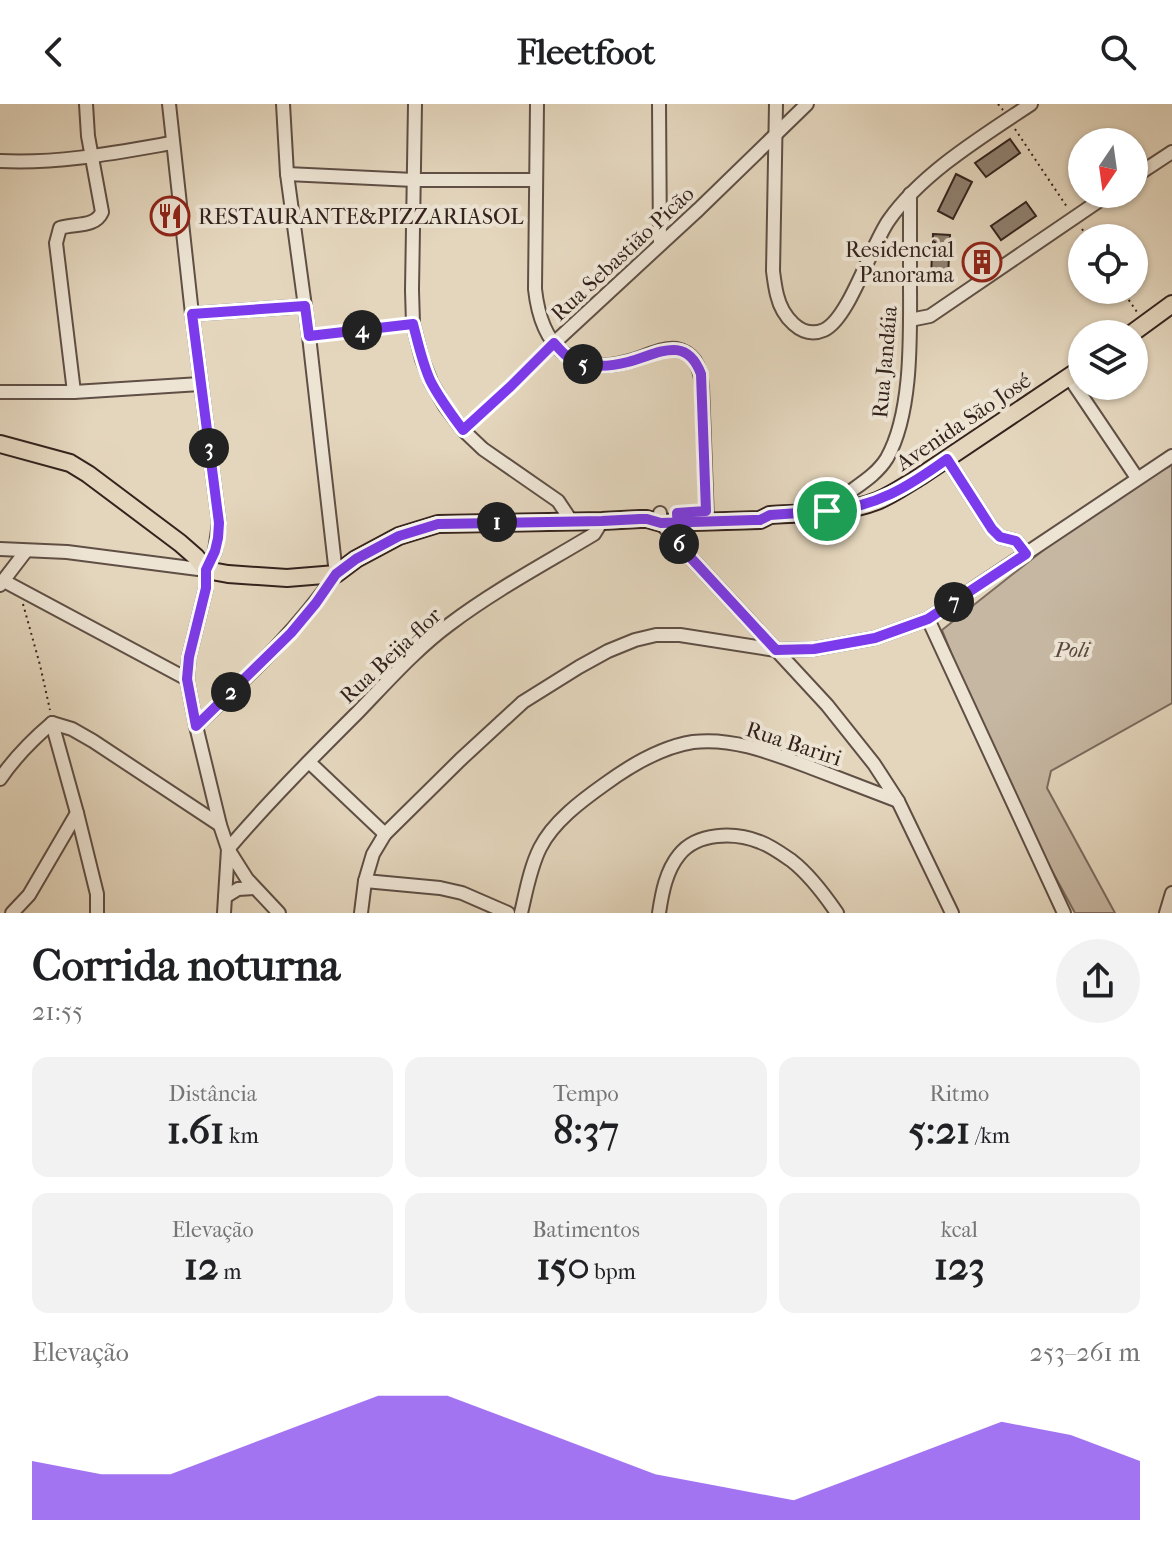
<!DOCTYPE html>
<html lang="pt">
<meta charset="utf-8">
<style>
:root{--surface:#fff;--page:#f2f2f2;--text:#202124;--muted:#757577;--accent:#7c3aed}
body{margin:0;font-family:"IM FELL French Canon",serif;background:var(--page);color:var(--text);height:100vh;display:flex;flex-direction:column;font-size:30px;white-space:nowrap}
*{box-sizing:border-box;margin:0}
p{font-size:26px;color:var(--muted)}
.icon{flex:none;width:44px;height:44px;fill:none;stroke:currentColor;stroke-width:2;stroke-linecap:round;stroke-linejoin:round}
.map{position:relative;height:809px;overflow:hidden}
.panel{display:flex;flex-direction:column;background:var(--surface);flex:1}
.panel>*{flex:none}
.needle{width:52px;rotate:193deg}
.tools{position:absolute;left:1068px;top:24px;display:grid;gap:16px}
.tools a{display:grid;place-items:center;width:80px;height:80px;border-radius:50%;background:var(--surface);box-shadow:0 2px 6px #0004;font-size:40px}
.pin{position:absolute;display:grid;place-items:center;width:68px;height:68px;color:#fff;margin:-34px;border:4px solid #fff;border-radius:50%;box-shadow:0 2px 8px #0007}
.km{position:absolute;width:40px;height:40px;margin:-20px;border-radius:50%;background:#222;color:#fff;font-size:22px;line-height:40px;text-align:center}
.round{display:grid;place-items:center;flex:none;width:84px;height:84px;border-radius:42px;background:var(--page)}
.head{display:flex;align-items:center;justify-content:space-between;height:136px;padding:0 32px}
h1{font-size:44px;font-weight:800;line-height:60px}
.stats{display:grid;grid-template-columns:repeat(3,1fr);gap:12px;height:136px;padding:8px 32px}
.stats div{display:grid;align-content:center;border-radius:16px;background:var(--page);text-align:center}
.stats b{font-size:40px;font-weight:800}
.stats small{font-size:22px;font-weight:400}
.stats p{font-size:22px}
.chart{height:224px;padding:16px 32px}
.chart p{display:flex;justify-content:space-between}
.chart svg{width:100%;height:144px;margin-top:8px;fill:var(--accent);opacity:.7}
header{display:flex;justify-content:space-between;align-items:center;height:104px;padding:0 32px;background:var(--surface);font-size:36px;font-weight:800}
.map>svg:first-child{display:block}
</style>
<header><svg class="icon" aria-label="back" viewBox="0 0 24 24"><path d="M15 5l-7 7 7 7"/></svg>Fleetfoot<svg class="icon" aria-label="search" viewBox="0 0 24 24"><circle cx="10" cy="10" r="6"/><path d="M15 15l6 6"/></svg></header>
<div class="map">
<svg width="1172" height="809" viewBox="0 0 1172 809">
<rect width="100%" height="100%" fill="#e4d6bd"/>
<filter id="stains"><feTurbulence type="fractalNoise" baseFrequency=".0025" numOctaves="4"/><feColorMatrix values="0 0 0 0 .2 0 0 0 0 .09 0 0 0 0 .02 0 0 0 .5 -.17"/></filter>
<radialGradient id="worn" r=".72"><stop offset=".6" stop-color="#630" stop-opacity="0"/><stop offset="1" stop-color="#630" stop-opacity=".3"/></radialGradient>
<path fill="#c6b7a2" stroke="#7c6c60" stroke-width="2" d="M1172,361V599L1051,667L1047,684L1115,809H1075L1003,677L942,526L1108,395Z"/>
<g fill="#8f8070" stroke="#33221d" stroke-width="2">
<path d="M1010,35L1020,49L986,73L975,59Z"/>
<path d="M956,70L972,78L953,115L938,107Z"/>
<path d="M1026,98L1036,112L1001,136L991,122Z"/>
<path d="M933,130L950,131L948,173L931,172Z"/>
</g>
<g fill="none" stroke-linecap="round" stroke-linejoin="round">
<g stroke="#5f4f45" stroke-width="16">
<g id="minor">
<path d="M169,0L192,210L219,419L215,447L206,466V484L189,553L187,575L196,622L220,721L228,745L247,775L279,809"/>
<path d="M415,0L412,186L413,220L422,255L431,278L445,302L463,326L483,345L558,397L572,418"/>
<path d="M537,0L535,185C541,241 571,274 630,257C645,253 661,243 677,245C696,249 701,267 702,283L707,417"/>
<path d="M659,0L660,140"/>
<path d="M776,0L773,167C774,175 775,183 777,191C782,212 801,236 824,226C849,215 871,141 889,116C922,69 983,32 1031,0"/>
<path d="M0,57C58,60 115,49 172,39"/>
<path d="M287,70L414,76H535"/>
<path d="M1134,73L1172,48"/>
<path d="M192,210L305,202"/>
<path d="M910,216L930,212L1109,90"/>
<path d="M554,239L699,105L807,0"/>
<path d="M1069,273L1137,374"/>
<path d="M0,288H74L200,280"/>
<path d="M74,288L56,139L60,124C74,119 95,124 102,108L88,32L86,0"/>
<path d="M947,355L992,425L1000,433L1016,437L1026,450"/>
<path d="M827,407C845,387 873,377 887,354C913,308 910,229 910,177C910,148 910,119 910,90"/>
<path d="M660,409L661,419L679,441L827,601L874,660L898,697L952,809"/>
<path d="M0,445L67,448L206,466"/>
<path d="M4,477L187,575"/>
<path d="M0,481L26,447"/>
<path d="M928,515L1064,809"/>
<path d="M52,619L77,709L97,790V809"/>
<path d="M196,622C247,573 295,529 336,470L309,232L287,70L283,0"/>
<path d="M309,658L385,730"/>
<path d="M0,675C15,653 32,636 52,619L72,625L93,637L220,721"/>
<path d="M228,745C269,697 313,653 358,608C387,578 416,545 450,520C495,486 546,459 594,430L602,417"/>
<path d="M365,777L440,784L462,789L508,809"/>
<path d="M225,793L238,785L254,784"/>
<path d="M12,809L29,791L77,709"/>
<path d="M224,809L228,745"/>
<path d="M361,809L365,777L373,750L385,730L460,656L523,598L579,563L608,547L635,536L656,531H680L776,546L814,545L875,534L928,515L1172,352"/>
<path d="M521,809C526,788 530,764 540,744C553,718 581,697 605,680C631,661 661,643 693,638C734,633 774,650 812,664C841,675 869,686 898,697"/>
<path d="M659,809C662,789 666,767 679,751C697,728 735,728 760,738C771,742 782,750 792,757C810,771 824,790 837,809"/>
<path d="M1166,809L1172,789"/>
</g>
</g>
<g stroke="#33221d" stroke-width="20">
<g id="major">
<path d="M1131,230L1172,200"/>
<path d="M0,340L70,359L88,370L180,439L196,453L206,466L228,470L287,474L336,470L356,455L399,432L438,420L602,417L640,415H647L661,419L760,416L770,411C805,409 844,410 877,397C892,391 906,381 921,372L1082,264"/>
</g>
</g>
<g stroke="#33221d" stroke-width="2" stroke-dasharray="2 4" stroke-linecap="butt">
<path d="M998,0L1003,6"/>
<path d="M1015,25L1067,103"/>
<path d="M1082,125L1088,134"/>
<path d="M1122,186L1137,208"/>
<path d="M322,230L403,221"/>
<path d="M471,319L544,249"/>
<path d="M23,500L40,561L50,606"/>
</g>
<use href="#minor" stroke="#ede4d4" stroke-width="12"/>
<use href="#major" stroke="#e4d6bd" stroke-width="16"/>
</g>
<g fill="none" stroke-linecap="round" stroke-linejoin="round">
<g stroke="#fff" stroke-width="16">
<path id="route" d="M827,407L770,411L760,416H754L661,419L647,415H640L602,417L438,420L399,432L356,455L336,470L316,499L291,529L196,622L187,575L189,553L206,484V466L215,447L218,434L219,419L192,210L305,202L309,232L413,220C418,239 422,258 430,276C439,294 451,310 463,326L510,283L554,239C561,247 568,255 578,258C594,264 612,262 628,258C658,250 686,230 701,270L706,407L677,409L679,441L776,546L814,545L875,534L928,515L1026,450L1016,437L1000,433L992,425L947,355C908,383 876,403 827,407"/>
</g>
<use href="#route" stroke="#7c3aed" stroke-width="10"/>
</g>
<defs>
<g id="restaurant-ring" transform="scale(2)"><circle r="9.5" fill="#ede4d4" stroke="#8f2418" stroke-width="1.5"/><path d="M-5-6h1v4h1v-4h1v4h1v-4h1v5L-1.5 .5V6h-2V.5L-5-1ZM5-6V6H3V1.5H1.5Q1.5-4 5-6Z" fill="#8f2418"/></g>
<g id="building-ring" transform="scale(2)"><circle r="9.5" fill="#ede4d4" stroke="#8f2418" stroke-width="1.5"/><path d="M-4-6H4V6H1V3H-1V6H-4ZM-2.5-4.3h1.7v1.8h-1.7ZM.8-4.3h1.7v1.8H.8ZM-2.5-1h1.7V.8h-1.7ZM.8-1h1.7V.8H.8Z" fill="#8f2418"/></g>
</defs>
<g fill-rule="evenodd">
<use href="#restaurant-ring" x="170" y="112"/>
<use href="#building-ring" x="982" y="158"/>
</g>
<g text-anchor="middle" stroke-width="8" stroke-linejoin="round" paint-order="stroke">
<g font-size="22" fill="#33221d" stroke="#ede4d4" text-anchor="start">
<text x="198" y="120">RESTAURANTE&amp;PIZZARIASOL</text>
<text x="954" y="153" text-anchor="end">Residencial<tspan x="954" dy="25">Panorama</tspan></text>
</g>
<g font-size="22" fill="#33221d" stroke="#ede4d4">
<text transform="translate(622 149) rotate(-43)" y="8">Rua Sebastião Picão</text>
<text transform="translate(884 258) rotate(-85)" y="8">Rua Jandáia</text>
<text transform="translate(963 317) rotate(-34)" y="8">Avenida São José</text>
<text transform="translate(390 551) rotate(-43)" y="8">Rua Beija-flor</text>
<text transform="translate(794 639) rotate(18)" y="8">Rua Bariri</text>
</g>
<g font-size="22" font-style="italic" fill="#58473e" stroke="#ede4d4">
<text x="1072" y="553">Poli</text>
</g>
</g>
<rect width="100%" height="100%" filter="url(#stains)"/>
<rect width="100%" height="100%" fill="url(#worn)"/>
</svg>
<div class="tools">
<a><svg class="needle" viewBox="-14 -14 28 28"><path d="M0-13l5 13h-10z" fill="#e53935"/><path d="M0 13l5-13h-10z" fill="#757577"/></svg></a>
<a><svg class="icon" aria-label="locate" viewBox="0 0 24 24"><circle cx="12" cy="12" r="6"/><path d="M12 2v4M12 18v4M2 12h4M18 12h4"/></svg></a>
<a><svg class="icon" aria-label="layers" viewBox="0 0 24 24"><path d="M12 4l9 5-9 5-9-5zM3 14l9 5 9-5"/></svg></a>
</div>
<div class="pin" style="left:827px;top:407px;background:#1e9e55"><svg class="icon" aria-label="arrive" viewBox="0 0 24 24"><path d="M6 21V4h12l-3 4 3 4H6"/></svg></div>
<b class="km" style="left:497px;top:418px">1</b>
<b class="km" style="left:231px;top:588px">2</b>
<b class="km" style="left:209px;top:344px">3</b>
<b class="km" style="left:362px;top:226px">4</b>
<b class="km" style="left:583px;top:260px">5</b>
<b class="km" style="left:679px;top:440px">6</b>
<b class="km" style="left:954px;top:498px">7</b>
</div>
<section class="panel">
<div class="head"><div><h1>Corrida noturna</h1><p>21:55</p></div><a class="round"><svg class="icon" aria-label="share" viewBox="0 0 24 24"><path d="M12 15V3M7 8l5-5 5 5M5 13v7h14v-7"/></svg></a></div>
<div class="stats">
<div><p>Distância</p><b>1.61<small> km</small></b></div>
<div><p>Tempo</p><b>8:37</b></div>
<div><p>Ritmo</p><b>5:21<small> /km</small></b></div>
</div>
<div class="stats">
<div><p>Elevação</p><b>12<small> m</small></b></div>
<div><p>Batimentos</p><b>150<small> bpm</small></b></div>
<div><p>kcal</p><b>123</b></div>
</div>
<div class="chart"><p><span>Elevação</span>253–261 m</p>
<svg viewBox="0 0 160 44" preserveAspectRatio="none"><path d="M0 44V26L10 30L20 30L30 22L40 14L50 6L60 6L70 14L80 22L90 30L100 34L110 38L120 30L130 22L140 14L150 18L160 26V44z"/></svg>
</div>
</section>
